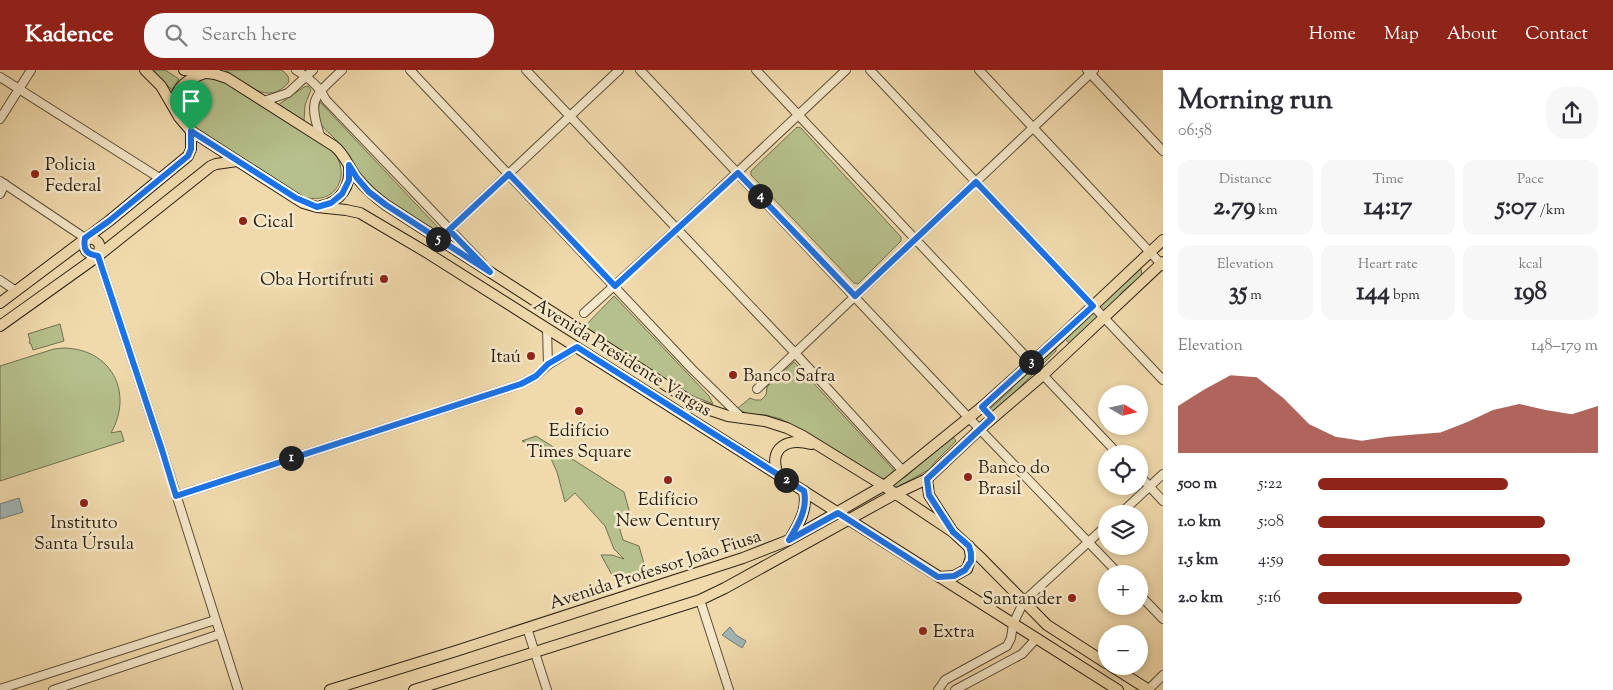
<!DOCTYPE html>
<meta charset="utf-8">
<style>
:root{--surface:#fff;--page:#f7f7f7;--text:#2b2b33;--muted:#7c7c81;--accent:#8f2418}
body{margin:0;font-family:"Sorts Mill Goudy",serif;background:var(--page);color:var(--text);height:100vh;display:flex;flex-direction:column;font-size:19px;white-space:nowrap}
*{box-sizing:border-box;margin:0}
p{font-size:16px;color:var(--muted)}
.icon{flex:none;width:28px;height:28px;fill:none;stroke:currentColor;stroke-width:2;stroke-linecap:round;stroke-linejoin:round}
.map{position:relative;flex:1;overflow:hidden}
.drawer{display:flex;flex-direction:column;background:var(--surface);width:450px}
.drawer>*{flex:none}
.needle{width:32px;rotate:99deg}
.controls{position:absolute;left:1098px;top:315px;display:grid;gap:10px}
.controls a{display:grid;place-items:center;width:50px;height:50px;border-radius:50%;background:var(--surface);box-shadow:0 2px 8px #0003;font-size:25px}
.pin{position:absolute;display:grid;place-items:center;width:42px;height:42px;color:#fff;margin:-51px -21px;border-radius:50% 50% 50% 0;rotate:-45deg;box-shadow:0 0 5px #0007}
.pin .icon{rotate:45deg}
.km{position:absolute;width:25px;height:25px;margin:-12px;border-radius:50%;background:#222;color:#fff;font-size:14px;line-height:25px;text-align:center}
.round{display:grid;place-items:center;flex:none;width:52px;height:52px;border-radius:20px;background:var(--page)}
.overview{display:flex;align-items:center;justify-content:space-between;height:85px;padding:0 15px}
h1{font-size:28px;font-weight:700;line-height:38px}
.figures{display:grid;grid-template-columns:repeat(3,1fr);gap:8px;height:85px;padding:5px 15px}
.figures div{display:grid;align-content:center;border-radius:12px;background:var(--page);text-align:center}
.figures b{font-size:25px;font-weight:700}
.figures small{font-size:14px;font-weight:400}
.figures p{font-size:14px}
.chart{height:140px;padding:10px 15px}
.chart p{display:flex;justify-content:space-between}
.chart svg{width:100%;height:90px;margin-top:5px;fill:var(--accent);opacity:.7}
ul{padding:0 15px;list-style:none;font-size:16px}
li{display:grid;grid-template-columns:80px 60px 1fr;align-items:center;height:38px}
li i{height:12px;border-radius:6px;background:var(--accent)}
header{display:flex;align-items:center;gap:30px;box-sizing:border-box;height:70px;padding:0 25px;background:var(--accent);color:#fff}
header strong{font-size:24px}
nav{display:flex;gap:28px;margin-inline-start:auto;font-size:18px}
.search{width:350px;height:45px;background:var(--page);display:flex;align-items:center;gap:12px;box-sizing:border-box;padding:0 18px;border-radius:20px;color:var(--muted);font-size:19px}
main{display:flex;flex:1;min-height:0}
.map>svg:first-child{display:block}
</style>
<header>
<strong>Kadence</strong>
<div class="search"><svg class="icon" aria-label="search" viewBox="0 0 24 24"><circle cx="10" cy="10" r="6"/><path d="M15 15l6 6"/></svg>Search here</div>
<nav><a>Home</a><a>Map</a><a>About</a><a>Contact</a></nav>
</header>
<main>
<div class="map">
<svg width="1163" height="620" viewBox="0 0 1163 620">
<rect width="100%" height="100%" fill="#f0daac"/>
<filter id="stains"><feTurbulence type="fractalNoise" baseFrequency=".004" numOctaves="4"/><feColorMatrix values="0 0 0 0 .2 0 0 0 0 .09 0 0 0 0 .02 0 0 0 .5 -.17"/></filter>
<radialGradient id="worn" r=".72"><stop offset=".6" stop-color="#630" stop-opacity="0"/><stop offset="1" stop-color="#630" stop-opacity=".3"/></radialGradient>
<g fill="#b6c08c" stroke="#717050">
<path d="M152,0H165L179,9L172,20Z"/>
<path d="M225,0H282L288,6L289,12C267,38 246,12 225,0Z"/>
<path d="M205,8H209L223,11L333,81C352,105 336,136 304,127L192,56C176,37 181,18 205,8Z"/>
<path d="M308,16L311,20L305,35L304,51L278,35L304,17Z"/>
<path d="M320,32L448,168C441,167 433,159 426,155C406,142 382,130 366,112C356,101 351,88 342,77C331,61 312,57 320,32Z"/>
<path d="M797,57L801,58L901,167V171L858,214L854,213L751,105V101Z"/>
<path d="M1137,198L1141,199L1142,205L1121,223L1115,233L1105,243L1097,235Z"/>
<path d="M614,226L709,326L713,334L688,324L584,257Z"/>
<path d="M1092,239L1100,248L1071,275L1063,267Z"/>
<path d="M60,254L64,271L33,280L31,274L29,273L30,270L28,264Z"/>
<path d="M1056,277V281L993,344L989,342L990,339L1011,320L1013,315Z"/>
<path d="M64,278C111,279 134,322 111,363L121,361L124,371L0,411V296L54,279Z"/>
<path d="M794,292L893,399L894,407L888,410L880,408L822,372L781,349L766,345L749,344L737,339L750,328L755,330H761L766,325L767,317Z"/>
<path d="M536,366L624,422L630,444L618,453L623,470L639,476L647,504L613,507L601,485H612L624,489L614,479L605,456L575,423L565,432L557,402L548,382L522,371Z"/>
<path d="M953,367L956,371L934,393L930,399L894,419L890,416L905,407Z"/>
</g>
<g fill="#a0b7b6" stroke="#727b75">
<path d="M19,428L23,442L0,449V434Z"/>
<path d="M730,557L736,565L746,571L742,578L722,565Z"/>
</g>
<g fill="none" stroke-linecap="round" stroke-linejoin="round">
<g stroke="#5d4f39" stroke-width="10">
<g id="minor">
<path d="M296,0C309,8 319,16 326,30L482,193"/>
<path d="M410,0L692,299L743,349"/>
<path d="M526,0L795,283L903,401"/>
<path d="M640,0L969,348L1119,504"/>
<path d="M756,0L1031,292"/>
<path d="M870,0L1163,310"/>
<path d="M979,0L1163,196"/>
<path d="M1087,0L1163,81"/>
<path d="M0,7L161,109"/>
<path d="M264,31L288,23L313,0"/>
<path d="M0,49L31,0"/>
<path d="M321,68C307,28 314,27 342,0"/>
<path d="M0,111L85,168"/>
<path d="M0,124L5,114"/>
<path d="M449,160L619,0"/>
<path d="M98,186L162,380L238,620"/>
<path d="M0,210L16,221"/>
<path d="M584,243L677,159L846,0"/>
<path d="M547,259L548,295"/>
<path d="M1043,305L1118,384"/>
<path d="M757,319L1094,0"/>
<path d="M1139,405L1163,431"/>
<path d="M176,426L521,314L536,306L548,295L577,277"/>
<path d="M1120,444L1163,404"/>
<path d="M1139,524L1163,549"/>
<path d="M700,530L729,620"/>
<path d="M527,558L547,620"/>
<path d="M0,619L215,550"/>
<path d="M53,620L220,564"/>
<path d="M938,620L945,610L1007,576L1011,568L1013,554L1024,531L1106,456"/>
<path d="M955,620L1022,584L1036,569"/>
<path d="M1148,620L1163,605"/>
</g>
</g>
<g stroke="#2c2113" stroke-width="12">
<g id="major">
<path d="M145,0L161,16L179,47L191,61L303,133L317,137L346,140L360,143L426,182L1118,620"/>
<path d="M184,0L215,4L227,8L334,76C345,84 348,97 357,108C365,118 375,127 386,135L698,336L728,346L765,351L787,358L803,366L884,416L953,462L981,488L1047,555L1106,593"/>
<path d="M173,36C176,17 187,9 205,3"/>
<path d="M321,136C341,132 351,116 349,96"/>
<path d="M85,168C99,169 102,173 98,186C86,184 83,180 85,168Z"/>
<path d="M0,233L109,151L188,86L191,79V61"/>
<path d="M0,256L98,186L211,96L216,94L237,91"/>
<path d="M778,405C768,377 787,368 811,374"/>
<path d="M927,409L929,425L951,459"/>
<path d="M790,469C799,454 808,439 804,421"/>
<path d="M939,507L954,506L967,499L971,487L969,476"/>
<path d="M1111,596L1149,620"/>
<path d="M330,620L456,581L743,488L789,470L888,413L982,337L1060,267L1163,170"/>
<path d="M414,620L700,530L725,518L895,424L927,409L980,359L1043,305L1163,192"/>
</g>
</g>
<use href="#minor" stroke="#f5e7c9" stroke-width="8"/>
<use href="#major" stroke="#f0daac" stroke-width="10"/>
</g>
<g fill="none" stroke-linecap="round" stroke-linejoin="round">
<g stroke="#fff" stroke-width="10">
<path id="route" d="M191,61L296,128L317,137L331,133L342,124L349,110V95L357,108L369,122L386,135L490,202L449,160L509,104L615,216L738,103L855,226L976,112L1093,236L982,337L992,348L927,409L929,425L953,462L969,476L971,483V491L965,500L954,506L938,507L838,443L789,470C798,455 808,439 804,421L577,277L548,294L536,306L521,314L176,426L162,380L98,186C86,184 83,180 85,168L109,151L188,86L191,79Z"/>
</g>
<use href="#route" stroke="#1a73e8" stroke-width="6"/>
</g>
<g fill="#8f2418" stroke="#f5e7c9" stroke-width="2">
<circle cx="35" cy="104" r="5"/>
<circle cx="243" cy="151" r="5"/>
<circle cx="384" cy="209" r="5"/>
<circle cx="531" cy="286" r="5"/>
<circle cx="733" cy="305" r="5"/>
<circle cx="579" cy="341" r="5"/>
<circle cx="968" cy="407" r="5"/>
<circle cx="668" cy="410" r="5"/>
<circle cx="84" cy="433" r="5"/>
<circle cx="1072" cy="528" r="5"/>
<circle cx="923" cy="561" r="5"/>
</g>
<g text-anchor="middle" stroke-width="5" stroke-linejoin="round" paint-order="stroke">
<g font-size="18" fill="#2c2113" stroke="#f5e7c9" text-anchor="start">
<text x="45" y="100">Policia<tspan x="45" dy="21">Federal</tspan></text>
<text x="253" y="157">Cical</text>
<text x="374" y="215" text-anchor="end">Oba Hortifruti</text>
<text x="521" y="292" text-anchor="end">Itaú</text>
<text x="743" y="311">Banco Safra</text>
<text x="579" y="366" text-anchor="middle">Edifício<tspan x="579" dy="21">Times Square</tspan></text>
<text x="978" y="403">Banco do<tspan x="978" dy="21">Brasil</tspan></text>
<text x="668" y="435" text-anchor="middle">Edifício<tspan x="668" dy="21">New Century</tspan></text>
<text x="84" y="458" text-anchor="middle">Instituto<tspan x="84" dy="21">Santa Úrsula</tspan></text>
<text x="1062" y="534" text-anchor="end">Santander</text>
<text x="933" y="567">Extra</text>
</g>
<g font-size="18" fill="#2c2113" stroke="#f5e7c9">
<text transform="translate(623 287) rotate(32)" y="6">Avenida Presidente Vargas</text>
<text transform="translate(655 499) rotate(-18)" y="6">Avenida Professor João Fiusa</text>
</g>
</g>
<rect width="100%" height="100%" filter="url(#stains)"/>
<rect width="100%" height="100%" fill="url(#worn)"/>
</svg>
<div class="controls">
<a><svg class="needle" viewBox="-14 -14 28 28"><path d="M0-13l5 13h-10z" fill="#e53935"/><path d="M0 13l5-13h-10z" fill="#7c7c81"/></svg></a>
<a><svg class="icon" aria-label="locate" viewBox="0 0 24 24"><circle cx="12" cy="12" r="6"/><path d="M12 2v4M12 18v4M2 12h4M18 12h4"/></svg></a>
<a><svg class="icon" aria-label="layers" viewBox="0 0 24 24"><path d="M12 4l9 5-9 5-9-5zM3 14l9 5 9-5"/></svg></a>
<a>+</a>
<a>−</a>
</div>
<div class="pin" style="left:191px;top:61px;background:#1e9e55"><svg class="icon" aria-label="arrive" viewBox="0 0 24 24"><path d="M6 21V4h12l-3 4 3 4H6"/></svg></div>
<b class="km" style="left:291px;top:388px">1</b>
<b class="km" style="left:786px;top:410px">2</b>
<b class="km" style="left:1031px;top:292px">3</b>
<b class="km" style="left:760px;top:126px">4</b>
<b class="km" style="left:438px;top:169px">5</b>
</div>
<section class="drawer">
<div class="overview"><div><h1>Morning run</h1><p>06:58</p></div><a class="round"><svg class="icon" aria-label="share" viewBox="0 0 24 24"><path d="M12 15V3M7 8l5-5 5 5M5 13v7h14v-7"/></svg></a></div>
<div class="figures">
<div><p>Distance</p><b>2.79<small> km</small></b></div>
<div><p>Time</p><b>14:17</b></div>
<div><p>Pace</p><b>5:07<small> /km</small></b></div>
</div>
<div class="figures">
<div><p>Elevation</p><b>35<small> m</small></b></div>
<div><p>Heart rate</p><b>144<small> bpm</small></b></div>
<div><p>kcal</p><b>198</b></div>
</div>
<div class="chart"><p><span>Elevation</span>148–179 m</p>
<svg viewBox="0 0 160 44" preserveAspectRatio="none"><path d="M0 44V21L10 13L20 6L30 7L40 17L50 30L60 36L70 38L80 36L90 35L100 34L110 29L120 23L130 20L140 23L150 25L160 21V44z"/></svg>
</div>
<ul>
<li><b>500 m</b>5:22<i style="width:68%"></i></li>
<li><b>1.0 km</b>5:08<i style="width:81%"></i></li>
<li><b>1.5 km</b>4:59<i style="width:90%"></i></li>
<li><b>2.0 km</b>5:16<i style="width:73%"></i></li>
</ul>
</section>
</main>
